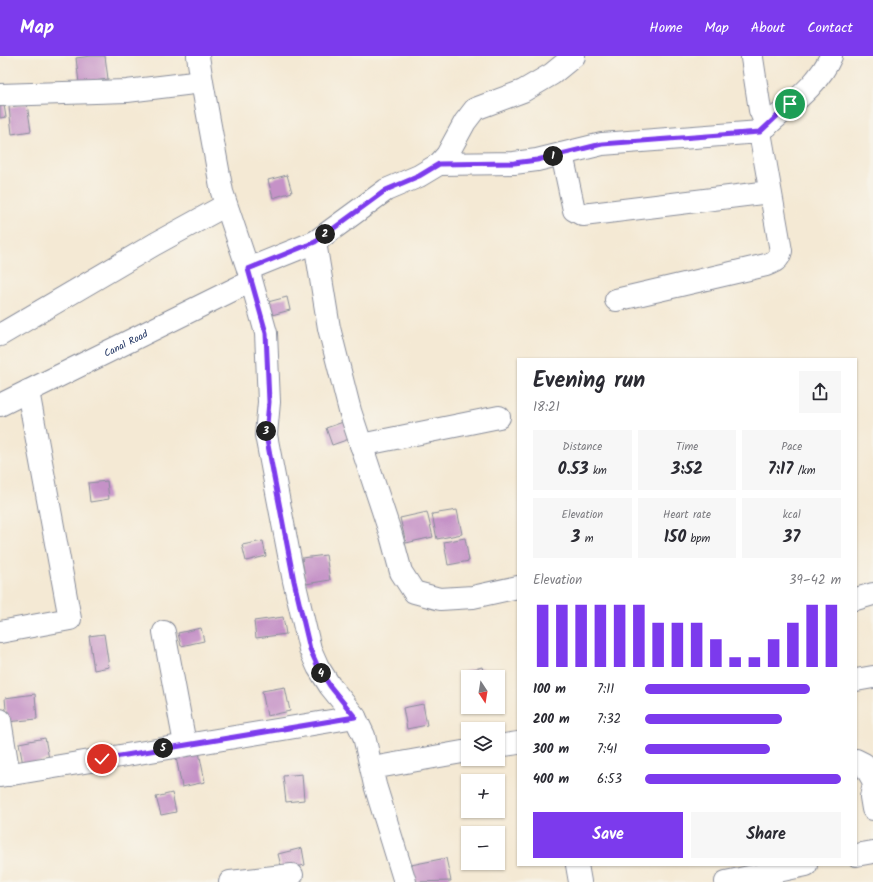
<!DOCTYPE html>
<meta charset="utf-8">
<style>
:root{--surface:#fff;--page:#f7f7f7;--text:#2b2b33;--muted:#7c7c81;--accent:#7c3aed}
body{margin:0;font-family:Kalam,sans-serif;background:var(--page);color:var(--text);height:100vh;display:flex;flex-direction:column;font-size:15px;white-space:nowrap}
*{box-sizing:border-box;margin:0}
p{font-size:13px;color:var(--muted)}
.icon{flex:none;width:22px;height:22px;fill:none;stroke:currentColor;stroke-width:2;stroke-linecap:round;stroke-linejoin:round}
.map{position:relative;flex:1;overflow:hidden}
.details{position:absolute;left:517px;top:302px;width:340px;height:508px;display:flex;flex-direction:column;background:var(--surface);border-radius:0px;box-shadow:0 1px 3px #0004}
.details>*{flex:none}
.needle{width:26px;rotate:168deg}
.fabs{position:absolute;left:461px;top:614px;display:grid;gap:8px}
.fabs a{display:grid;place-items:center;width:44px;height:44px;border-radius:0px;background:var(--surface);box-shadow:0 1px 3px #0004;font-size:20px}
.pin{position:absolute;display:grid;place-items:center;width:34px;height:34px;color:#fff;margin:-17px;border:2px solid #fff;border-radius:50%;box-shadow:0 1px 4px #0007}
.km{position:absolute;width:20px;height:20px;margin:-10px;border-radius:50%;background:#222;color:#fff;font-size:11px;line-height:20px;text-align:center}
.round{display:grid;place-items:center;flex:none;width:42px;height:42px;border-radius:0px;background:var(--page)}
.headline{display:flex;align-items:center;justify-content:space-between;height:68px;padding:0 16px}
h1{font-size:22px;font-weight:700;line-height:30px}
.stats{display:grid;grid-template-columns:repeat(3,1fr);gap:6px;height:68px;padding:4px 16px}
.stats div{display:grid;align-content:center;border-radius:0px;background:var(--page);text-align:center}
.stats b{font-size:17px;font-weight:700}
.stats small{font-size:11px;font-weight:400}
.stats p{font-size:11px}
.chart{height:112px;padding:8px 16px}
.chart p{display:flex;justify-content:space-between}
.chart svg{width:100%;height:72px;margin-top:4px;stroke:var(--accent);stroke-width:6}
.primary-button{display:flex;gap:8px;margin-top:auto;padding:8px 16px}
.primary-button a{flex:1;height:46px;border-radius:0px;background:var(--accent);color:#fff;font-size:16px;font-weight:700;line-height:46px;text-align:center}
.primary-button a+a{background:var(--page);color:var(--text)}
ul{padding:0 16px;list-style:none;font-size:13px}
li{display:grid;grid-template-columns:64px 48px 1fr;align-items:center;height:30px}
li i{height:10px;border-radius:5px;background:var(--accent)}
header{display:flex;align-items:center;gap:24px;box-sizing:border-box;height:56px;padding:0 20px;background:var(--accent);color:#fff}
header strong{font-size:19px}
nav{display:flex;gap:22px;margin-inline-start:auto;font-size:14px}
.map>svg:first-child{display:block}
</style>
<header>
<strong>Map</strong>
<nav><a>Home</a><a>Map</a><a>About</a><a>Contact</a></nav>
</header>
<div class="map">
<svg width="873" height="826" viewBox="0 0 873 826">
<rect width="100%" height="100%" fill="#f7f3e8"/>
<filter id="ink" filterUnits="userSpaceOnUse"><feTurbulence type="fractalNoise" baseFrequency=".025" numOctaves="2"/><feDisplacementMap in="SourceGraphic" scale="8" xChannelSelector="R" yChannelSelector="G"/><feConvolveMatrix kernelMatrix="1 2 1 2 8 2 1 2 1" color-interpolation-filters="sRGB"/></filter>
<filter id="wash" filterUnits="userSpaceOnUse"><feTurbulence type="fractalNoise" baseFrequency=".012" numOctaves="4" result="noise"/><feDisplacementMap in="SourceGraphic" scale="16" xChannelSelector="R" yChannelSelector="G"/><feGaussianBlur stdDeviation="0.9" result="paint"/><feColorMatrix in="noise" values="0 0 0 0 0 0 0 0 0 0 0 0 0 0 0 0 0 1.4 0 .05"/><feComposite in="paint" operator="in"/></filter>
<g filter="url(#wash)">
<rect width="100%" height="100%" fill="#f4e9d4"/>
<g id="blocks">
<g fill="#c592c7">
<path d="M91,0H105L108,23L79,27L76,2Z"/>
<path d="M3,43L6,61L0,62V44Z"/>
<path d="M27,48L31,75L12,78L9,51Z"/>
<path d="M287,119L292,136L273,142L268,124Z"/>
<path d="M287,241L290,254L272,259L268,246Z"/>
<path d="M346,365L352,382L332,389L326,372Z"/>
<path d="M107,425L109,443L90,446L88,427Z"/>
<path d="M457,454L462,478L437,483L432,458Z"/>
<path d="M427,456L433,481L406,487L400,462Z"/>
<path d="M465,482L469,505L448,509L444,486Z"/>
<path d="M263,485L266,500L246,505L242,489Z"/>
<path d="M326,499L330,524L306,528L302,502Z"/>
<path d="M283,561L286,578L256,582L254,565Z"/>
<path d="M201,572L204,585L181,590L178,577Z"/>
<path d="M104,578L109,611L94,614L89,580Z"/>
<path d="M482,611L485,621H468L467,637L463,616Z"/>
<path d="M285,631L290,655L267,660L262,635Z"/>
<path d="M35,638L37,663L7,666L5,642Z"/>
<path d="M423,648L427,669L407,673L403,652Z"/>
<path d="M45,682L49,703L23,709L19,687Z"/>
<path d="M198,691L205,726L182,731L175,696Z"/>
<path d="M302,718L304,744L286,746L283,720Z"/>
<path d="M172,737L176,756L161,759L156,741Z"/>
<path d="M302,792L305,809L282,814L278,798Z"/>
<path d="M446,802L451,825L415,826L411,809Z"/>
</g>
</g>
</g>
<g filter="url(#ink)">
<use href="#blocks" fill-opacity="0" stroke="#888c99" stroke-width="1"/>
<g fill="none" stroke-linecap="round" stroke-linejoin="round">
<g stroke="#888c99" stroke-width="24">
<g id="minor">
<path d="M198,0L202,26L222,136L248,213L266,277L269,346L266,379L294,525L310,593L318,611L330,630L355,661L364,680L375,729L405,826"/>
<path d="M752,2L760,54L767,70"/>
<path d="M0,39L127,35L202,26"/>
<path d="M760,76C784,53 818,31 831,0"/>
<path d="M562,98L574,154L583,159L770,136"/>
<path d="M439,108L514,107L537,104L602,88L760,76L781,195C779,204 774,206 766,209L616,244"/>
<path d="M315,186L329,272L350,355L391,479L401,516L414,536L440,543L473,541L518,531"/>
<path d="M248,213L315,186L386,134L419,120L439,108L447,99L465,66L475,53L523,35L552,18L574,0"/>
<path d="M0,279L155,188L226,149"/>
<path id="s1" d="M0,349L251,225"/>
<path d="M361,389L499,361"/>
<path d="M856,543L873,538"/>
<path d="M0,576L70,563L28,335"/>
<path d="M164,576L185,688"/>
<path d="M856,624L873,621"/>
<path d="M0,664L9,719"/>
<path d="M498,690L518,687"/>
<path d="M856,704L864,708L873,724"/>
<path d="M372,712L468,695"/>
<path d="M0,720L355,661"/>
<path d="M873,732L871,741L873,753"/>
<path d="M856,799L873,796"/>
<path d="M577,809L580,826"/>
<path d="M230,826L292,819"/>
<path d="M726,826L806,809"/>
</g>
</g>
<use href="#minor" stroke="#fff" stroke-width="22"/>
</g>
</g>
<g fill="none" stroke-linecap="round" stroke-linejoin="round" filter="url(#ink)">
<g stroke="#fff" stroke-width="8">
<path id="route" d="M102,703L355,661L330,630L318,611L310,593L294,525L266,379L269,346L266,277L248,213L315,186L386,134L419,120L439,108L514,107L537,104L602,88L760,76L790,48"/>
</g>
<use href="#route" stroke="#7c3aed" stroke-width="5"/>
</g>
<g text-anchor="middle" stroke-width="3" stroke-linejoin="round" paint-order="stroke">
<g font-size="10" fill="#1b2f5e" stroke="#f7f3e8">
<text dy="4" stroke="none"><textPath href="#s1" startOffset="140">Canal Road</textPath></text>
</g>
</g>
</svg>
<div class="fabs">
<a><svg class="needle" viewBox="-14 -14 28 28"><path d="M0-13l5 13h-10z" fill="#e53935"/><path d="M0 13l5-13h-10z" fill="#7c7c81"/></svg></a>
<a><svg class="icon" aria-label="layers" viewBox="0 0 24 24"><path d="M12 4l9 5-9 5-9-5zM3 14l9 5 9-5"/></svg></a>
<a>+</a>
<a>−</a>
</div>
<div class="pin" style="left:790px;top:48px;background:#1e9e55"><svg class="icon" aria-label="arrive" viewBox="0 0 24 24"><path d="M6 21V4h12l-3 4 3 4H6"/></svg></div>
<div class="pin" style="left:102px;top:703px;background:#d93025"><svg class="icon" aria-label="check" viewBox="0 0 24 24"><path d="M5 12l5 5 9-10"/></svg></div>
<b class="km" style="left:553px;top:100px">1</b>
<b class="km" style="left:325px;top:178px">2</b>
<b class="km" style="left:266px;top:375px">3</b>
<b class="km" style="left:321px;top:617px">4</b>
<b class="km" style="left:163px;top:692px">5</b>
<section class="details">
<div class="headline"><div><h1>Evening run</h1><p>18:21</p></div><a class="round"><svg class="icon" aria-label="share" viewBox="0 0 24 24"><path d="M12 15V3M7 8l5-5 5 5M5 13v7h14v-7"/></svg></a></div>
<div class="stats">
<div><p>Distance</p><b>0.53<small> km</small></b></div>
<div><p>Time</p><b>3:52</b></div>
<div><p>Pace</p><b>7:17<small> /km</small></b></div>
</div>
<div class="stats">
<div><p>Elevation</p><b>3<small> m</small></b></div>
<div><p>Heart rate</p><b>150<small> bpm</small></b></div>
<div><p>kcal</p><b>37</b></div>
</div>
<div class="chart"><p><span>Elevation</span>39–42 m</p>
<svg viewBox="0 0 160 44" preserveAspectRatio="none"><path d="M5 44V6M15 44V6M25 44V6M35 44V6M45 44V6M55 44V6M65 44V17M75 44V17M85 44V17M95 44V27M105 44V38M115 44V38M125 44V27M135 44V17M145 44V6M155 44V6"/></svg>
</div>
<ul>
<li><b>100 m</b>7:11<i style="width:84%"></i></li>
<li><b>200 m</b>7:32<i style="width:70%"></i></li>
<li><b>300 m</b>7:41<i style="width:64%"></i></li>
<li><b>400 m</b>6:53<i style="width:100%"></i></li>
</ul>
<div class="primary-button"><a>Save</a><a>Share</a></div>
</section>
</div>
